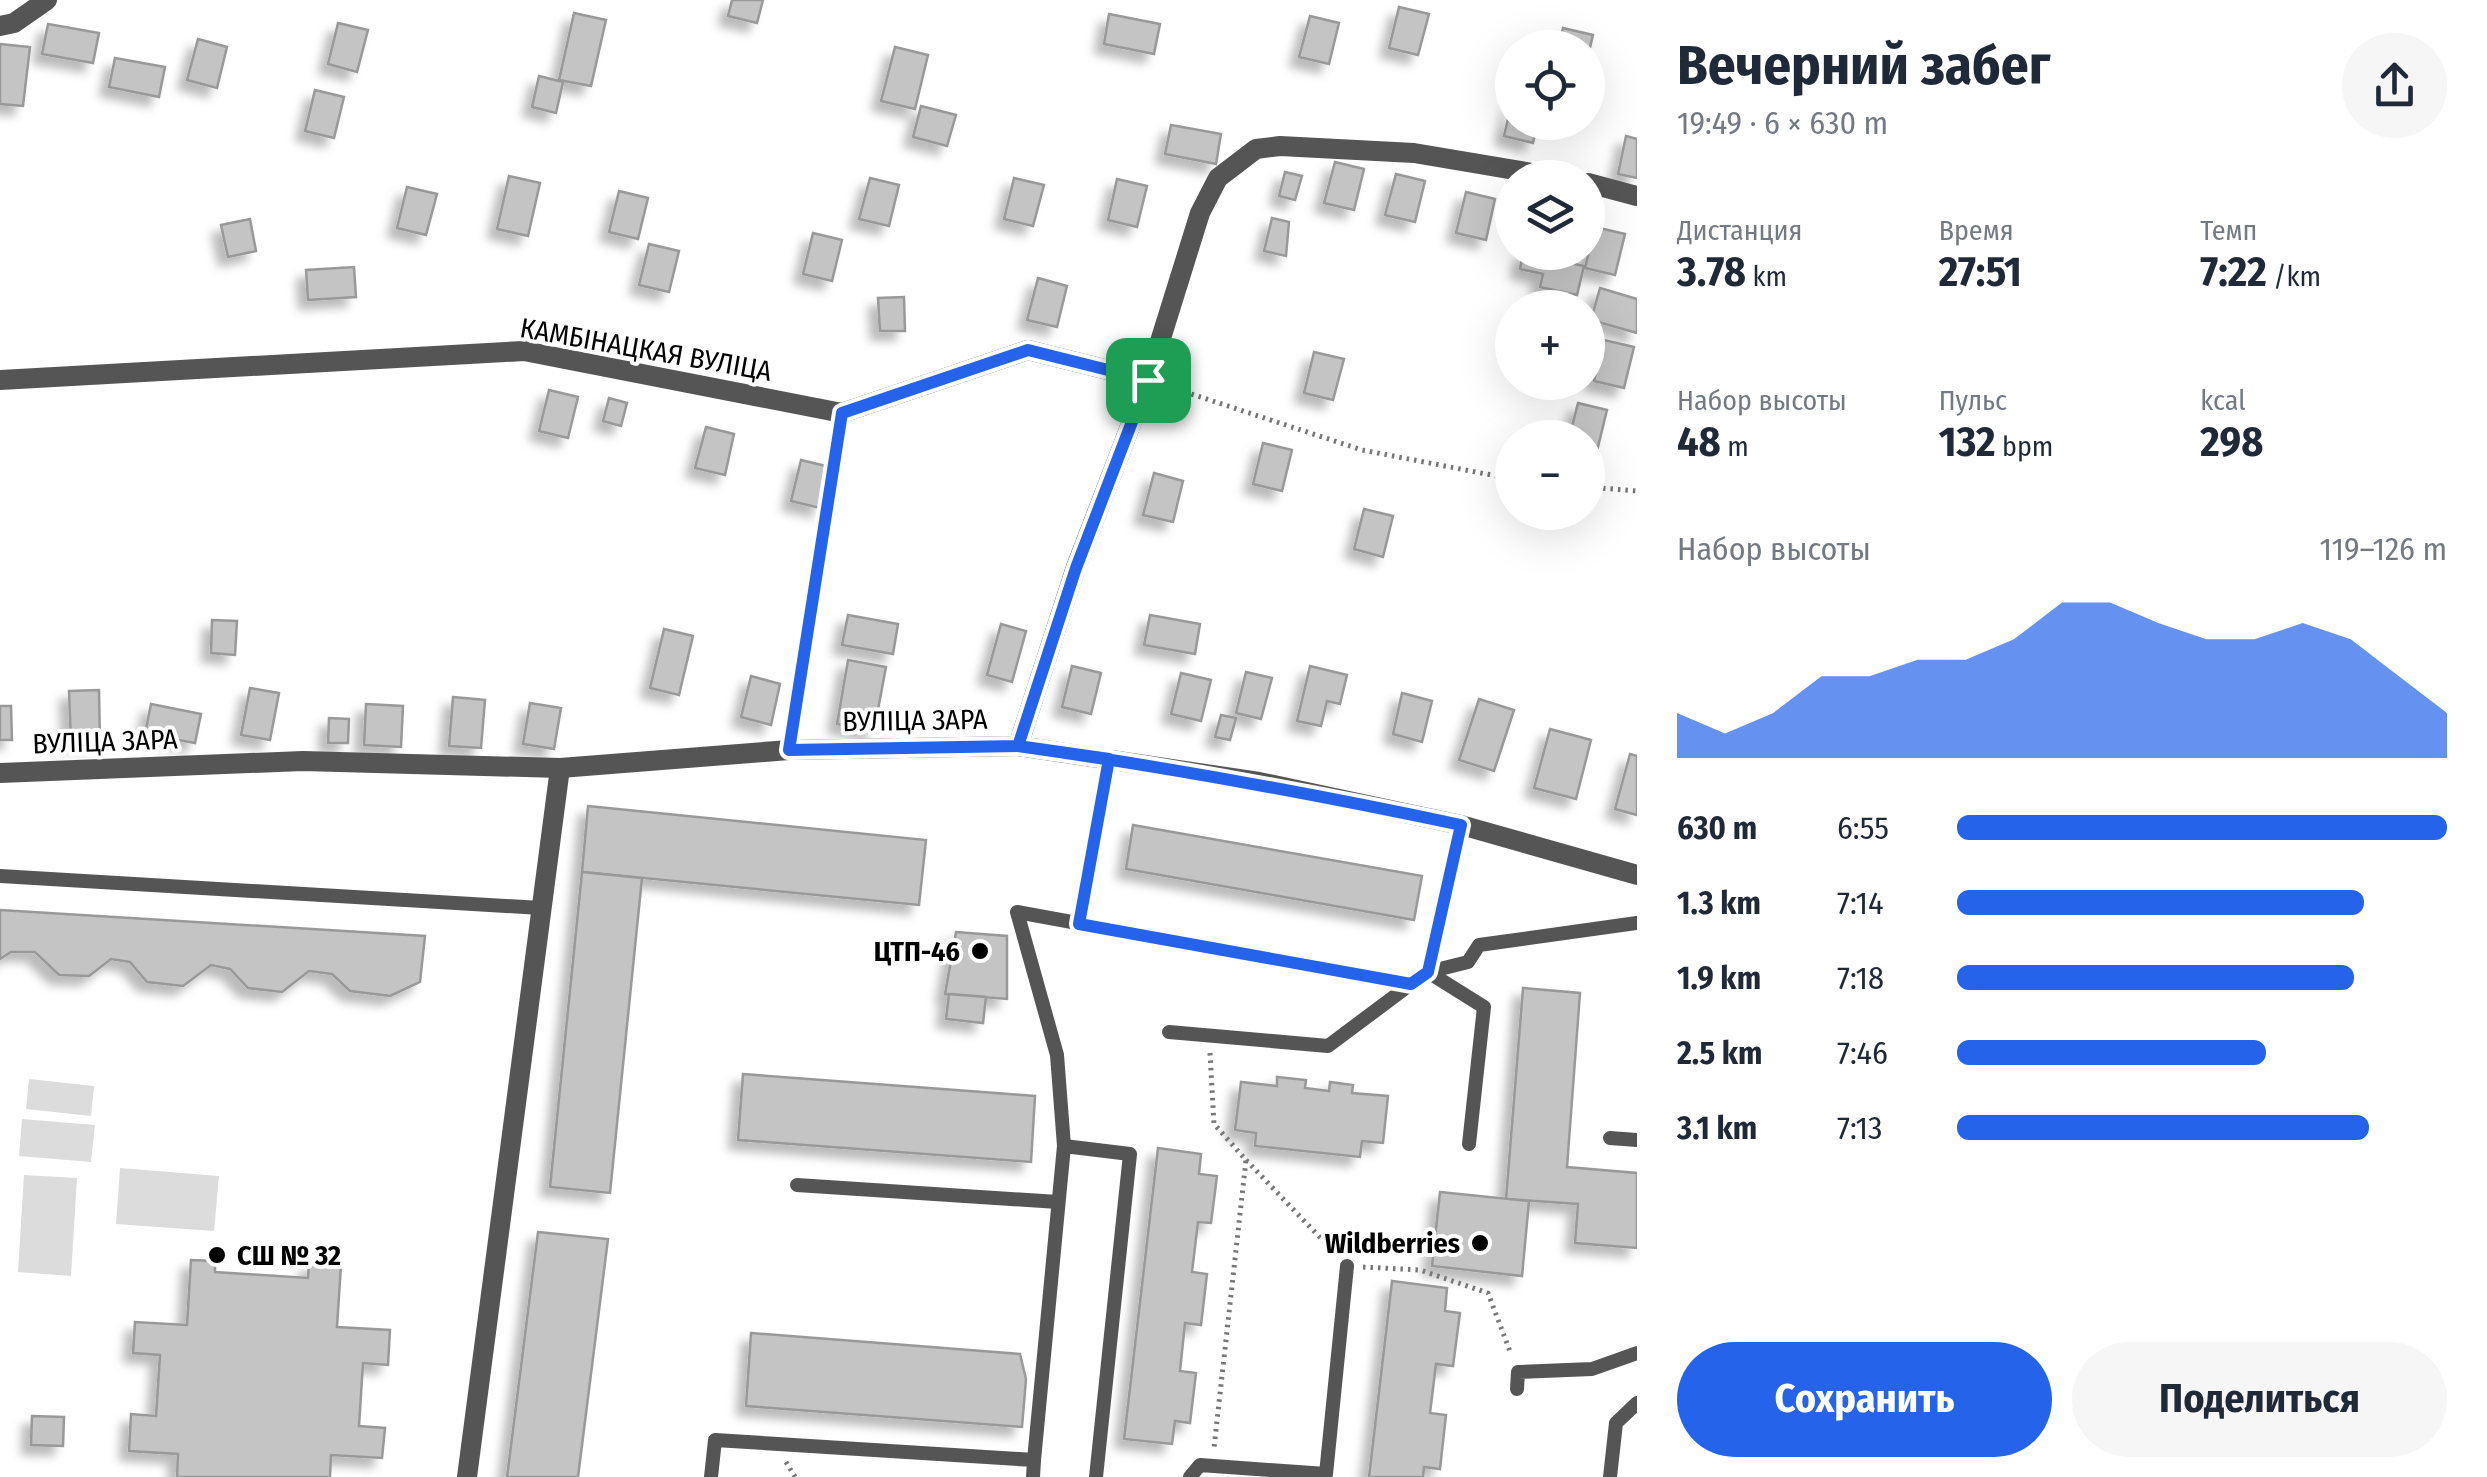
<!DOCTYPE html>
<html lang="ru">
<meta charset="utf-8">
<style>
:root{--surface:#fff;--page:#f6f6f7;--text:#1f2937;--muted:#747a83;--accent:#2563eb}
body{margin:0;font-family:"Fira Sans Condensed",sans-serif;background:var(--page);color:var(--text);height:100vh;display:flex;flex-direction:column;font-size:38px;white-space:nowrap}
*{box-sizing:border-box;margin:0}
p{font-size:32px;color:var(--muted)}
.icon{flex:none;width:55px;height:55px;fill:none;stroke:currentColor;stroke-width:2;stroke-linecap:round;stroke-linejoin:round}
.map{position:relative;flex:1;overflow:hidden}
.panel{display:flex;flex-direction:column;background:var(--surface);width:850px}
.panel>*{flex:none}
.fabs{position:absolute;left:1495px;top:30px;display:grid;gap:20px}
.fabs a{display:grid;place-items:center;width:110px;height:110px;border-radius:50%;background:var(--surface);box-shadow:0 10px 40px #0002;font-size:50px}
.pin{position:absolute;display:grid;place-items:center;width:85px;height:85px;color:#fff;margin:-42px;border-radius:20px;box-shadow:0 5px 15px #0006}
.round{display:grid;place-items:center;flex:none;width:105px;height:105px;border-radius:52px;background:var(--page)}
.overview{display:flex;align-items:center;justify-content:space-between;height:170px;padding:0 40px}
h1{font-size:55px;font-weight:700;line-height:75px}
.stats{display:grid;grid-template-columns:repeat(3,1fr);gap:15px;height:170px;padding:10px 40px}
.stats div{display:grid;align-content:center}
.stats b{font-size:42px;font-weight:700}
.stats small{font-size:28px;font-weight:400}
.stats p{font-size:28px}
.chart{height:280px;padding:20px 40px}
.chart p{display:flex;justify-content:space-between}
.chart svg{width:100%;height:180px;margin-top:10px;fill:var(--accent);opacity:.7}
.primary-button{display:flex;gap:20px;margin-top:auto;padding:20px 40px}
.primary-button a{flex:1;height:115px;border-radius:60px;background:var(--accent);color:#fff;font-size:40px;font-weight:700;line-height:115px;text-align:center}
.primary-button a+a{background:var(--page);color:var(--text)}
ul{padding:0 40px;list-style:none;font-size:32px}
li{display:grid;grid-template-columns:160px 120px 1fr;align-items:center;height:75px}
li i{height:25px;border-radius:12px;background:var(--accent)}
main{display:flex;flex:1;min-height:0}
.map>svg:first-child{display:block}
</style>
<main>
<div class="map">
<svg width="1637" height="1477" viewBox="0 0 1637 1477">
<defs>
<filter id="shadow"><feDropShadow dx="-9" dy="9" stdDeviation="5" flood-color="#0004"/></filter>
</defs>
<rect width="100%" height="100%" fill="#fff"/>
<g fill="#dcdcdc">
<path d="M29,1079L94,1086L91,1116L26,1109Z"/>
<path d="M22,1119L95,1125L91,1162L19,1156Z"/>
<path d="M120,1168L219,1176L214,1231L116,1224Z"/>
<path d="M24,1175L77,1178L71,1276L18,1272Z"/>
</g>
<g fill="#c4c4c4" stroke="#999" stroke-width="2.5" filter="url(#shadow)">
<path d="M732,0H763L757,23L728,16Z"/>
<path d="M1399,7L1429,14L1418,55L1389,48Z"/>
<path d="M574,13L606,20L591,86L559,80Z"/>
<path d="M1109,14L1160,24L1154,54L1104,44Z"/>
<path d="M1310,16L1339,23L1329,64L1299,57Z"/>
<path d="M338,23L368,30L357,72L328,64Z"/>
<path d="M48,24L99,33L93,63L42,54Z"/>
<path d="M1563,28L1593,35L1588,56V48H1558Z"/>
<path d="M198,39L227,47L217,88L187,80Z"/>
<path d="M0,44L30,47L23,106L0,104Z"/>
<path d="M895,47L928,55L915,109L881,101Z"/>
<path d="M115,58L165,67L159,97L109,87Z"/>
<path d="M539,76L563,82L556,113L532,107Z"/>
<path d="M315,90L344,97L334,138L305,131Z"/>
<path d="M1512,101V122H1538L1533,143L1504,136Z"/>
<path d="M921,106L956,115L947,146L913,137Z"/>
<path d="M1171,125L1221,134L1216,164L1165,154Z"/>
<path d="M1626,136L1637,139V178L1618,174Z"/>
<path d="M1335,162L1364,169L1354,210L1324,203Z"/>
<path d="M1285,172L1302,176L1295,200L1279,196Z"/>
<path d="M1396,174L1425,181L1415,222L1385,215Z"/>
<path d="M509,176L540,183L528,236L497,229Z"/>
<path d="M870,178L899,185L889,226L859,219Z"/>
<path d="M1014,178L1044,185L1033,226L1004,219Z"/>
<path d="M1117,179L1147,186L1137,227L1108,220Z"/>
<path d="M407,187L437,194L426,235L397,228Z"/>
<path d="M619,191L648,198L638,239L609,232Z"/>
<path d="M1466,192L1495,199L1486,240L1456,233Z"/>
<path d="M1272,218L1289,222L1286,256L1264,251Z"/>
<path d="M250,219L256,251L228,257L221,225Z"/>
<path d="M1595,227L1625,234L1615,275L1585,268Z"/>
<path d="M813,233L842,240L832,281L803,274Z"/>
<path d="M649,244L679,251L669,292L639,285Z"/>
<path d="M1523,252H1556L1555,260L1584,266L1577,295L1540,287L1543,274L1520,269Z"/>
<path d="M354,267L356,297L308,300L306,270Z"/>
<path d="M1038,278L1067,286L1057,327L1027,320Z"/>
<path d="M1600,288L1637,299V333L1591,320Z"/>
<path d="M904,297L905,331H880L878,298Z"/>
<path d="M1604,340L1634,347L1624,388L1594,381Z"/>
<path d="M1314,352L1344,359L1333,400L1304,393Z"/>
<path d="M549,390L578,397L568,438L539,431Z"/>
<path d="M609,398L627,403L621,426L603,421Z"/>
<path d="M1578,403L1607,410L1597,451L1588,449V438H1569Z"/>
<path d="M706,427L734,434L725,475L695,468Z"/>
<path d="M1263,443L1292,450L1282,491L1253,484Z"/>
<path d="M801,460L830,467L820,508L791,501Z"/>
<path d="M1154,473L1183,481L1173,522L1143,515Z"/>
<path d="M1364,509L1393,516L1383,557L1354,549Z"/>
<path d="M848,615L898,624L893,654L842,645Z"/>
<path d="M1150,615L1200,624L1195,654L1144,645Z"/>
<path d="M212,620L237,621L235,655L211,653Z"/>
<path d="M1001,624L1026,631L1012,682L987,675Z"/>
<path d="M664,629L693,636L679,695L650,688Z"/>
<path d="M848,660L886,667L874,731L837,724Z"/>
<path d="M1072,666L1101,673L1091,714L1062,707Z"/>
<path d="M1310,666L1347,675L1340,704L1327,701L1321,726L1297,721Z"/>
<path d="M1246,672L1272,678L1261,719L1236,713Z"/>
<path d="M1181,673L1211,680L1201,721L1171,714Z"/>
<path d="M751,676L780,684L771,725L741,717Z"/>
<path d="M250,688L279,693L270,740L241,735Z"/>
<path d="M99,690L100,742H71L69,691Z"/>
<path d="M1402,693L1432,701L1422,742L1393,734Z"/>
<path d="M453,697L485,700L481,748L449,746Z"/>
<path d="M1479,699L1514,710L1494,771L1459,760Z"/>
<path d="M530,703L561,708L554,749L523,744Z"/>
<path d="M151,704L201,714L195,743L145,734Z"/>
<path d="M366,704L403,706L401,747L364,745Z"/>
<path d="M0,706H11L12,740H0Z"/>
<path d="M1221,715L1236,718L1230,740L1215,737Z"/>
<path d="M329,718L349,719L348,743H328Z"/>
<path d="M1550,729L1591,740L1576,799L1534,788Z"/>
<path d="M1630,754L1637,756V815L1615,809Z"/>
<path d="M588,806L926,840L919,905L582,872Z"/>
<path d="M1133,825L1422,876L1414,920L1126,869Z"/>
<path d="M582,872L642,878L610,1193L550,1187Z"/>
<path d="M0,910L425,936L420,982L390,996L350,991L332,974L309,971L282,992L248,988L230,969L211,965L183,986L147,982L130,962L111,959L89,976L59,975L35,952H11L0,959Z"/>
<path d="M956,932L1007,936V999L945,994Z"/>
<path d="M1523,988L1580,993L1567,1167L1637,1173V1248L1575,1243L1578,1204L1506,1199Z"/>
<path d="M949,994L986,997L983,1023L946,1019Z"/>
<path d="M743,1074L1035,1096L1031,1162L738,1140Z"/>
<path d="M1277,1077L1306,1080L1305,1088L1329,1091L1330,1082L1353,1085L1352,1093L1388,1096L1383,1143L1362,1141L1360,1157L1255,1146L1256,1133L1235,1130L1241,1082L1277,1086Z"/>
<path d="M1158,1148L1201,1154L1199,1174L1217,1176L1211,1223L1198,1222L1192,1272L1207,1274L1201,1325L1185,1323L1180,1371L1196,1373L1190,1423L1175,1421L1172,1444L1124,1439Z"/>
<path d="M1440,1192L1529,1201L1522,1276L1432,1266Z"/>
<path d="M538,1232L608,1239L578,1477H507Z"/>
<path d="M191,1260L215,1261V1272L308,1278L309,1263L341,1265L337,1327L390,1330L388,1365L363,1363L359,1426L385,1428L382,1458L331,1455L330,1477H177L178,1454L129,1451L131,1414L156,1416L160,1355L133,1353L135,1322L187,1325Z"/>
<path d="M1392,1281L1447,1288L1445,1311L1460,1313L1453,1366L1436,1364L1430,1413L1446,1415L1440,1469L1424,1467L1423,1477H1369Z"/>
<path d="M751,1333L1020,1354L1026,1379L1022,1427L746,1406Z"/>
<path d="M32,1416L64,1417L63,1446L31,1445Z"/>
</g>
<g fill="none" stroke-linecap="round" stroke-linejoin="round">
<g stroke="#777" stroke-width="5" stroke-dasharray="2.5 5" stroke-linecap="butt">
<path d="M1170,387L1362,450L1512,479"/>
<path d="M1588,487L1637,491"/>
<path d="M1210,1053L1214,1124L1246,1160L1214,1448"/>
<path d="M1246,1160L1334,1252"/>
<path d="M1363,1267L1420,1270L1488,1293L1511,1354"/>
<path d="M786,1462L795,1477"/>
</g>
<g stroke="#555" stroke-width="14">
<path d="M789,750L842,413"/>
<path d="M0,876L541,908"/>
<path d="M1079,924L1109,759"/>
<path d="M1428,972L1468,962L1479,945L1637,923"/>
<path d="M1428,972L1484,1007L1469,1144"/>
<path d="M1169,1032L1328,1046L1411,984"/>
<path d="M1610,1138L1637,1140"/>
<path d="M1064,1146L1130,1154L1096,1477"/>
<path d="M797,1185L1058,1202"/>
<path d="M1517,1389L1518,1372L1592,1369L1637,1353"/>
<path d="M1034,1460L1064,1146L1057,1055L1017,912L1411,984L1428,972L1461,825"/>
<path d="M711,1477L715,1440L1034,1460L1033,1477"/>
<path d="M1190,1477L1200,1465L1326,1474L1347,1266"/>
<path d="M1610,1477L1616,1423L1637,1403"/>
</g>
<g stroke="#555" stroke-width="20">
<path d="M0,26L14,23L47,0"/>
<path d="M1588,183L1637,196"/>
<path d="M0,380L524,351L842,413L1028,350L1148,380"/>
<path d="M1018,746L1076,567L1148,380L1200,213L1218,178L1256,149L1280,146L1414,153L1562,178"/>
<path d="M0,773L303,761L560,768L789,750L1018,746L1259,782L1461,825L1637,875"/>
<path d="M467,1477L560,768"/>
</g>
</g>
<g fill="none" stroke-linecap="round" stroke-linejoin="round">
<g stroke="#fff" stroke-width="20">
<path id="route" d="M1148,380L1028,350L842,413L789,750L1018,746L1109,759L1079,924L1411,984L1428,972L1461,825C1314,794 1167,767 1018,746L1076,568L1148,380"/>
</g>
<use href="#route" stroke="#2563eb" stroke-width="12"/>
</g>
<g fill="#000" stroke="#fff" stroke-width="4">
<circle cx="980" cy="951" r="10"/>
<circle cx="1480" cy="1243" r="10"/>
<circle cx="217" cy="1255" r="10"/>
</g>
<g text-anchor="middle" stroke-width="8" stroke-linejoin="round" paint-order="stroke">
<g font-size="28" fill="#000" stroke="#fff">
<text transform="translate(646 349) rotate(10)" y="10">КАМБІНАЦКАЯ ВУЛІЦА</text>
<text transform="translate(915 720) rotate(-1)" y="10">ВУЛІЦА ЗАРА</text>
<text transform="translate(105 741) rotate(-2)" y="10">ВУЛІЦА ЗАРА</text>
</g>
<g font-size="28" font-weight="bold" fill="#000" stroke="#fff" text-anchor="end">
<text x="960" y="961">ЦТП-46</text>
<text x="1460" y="1253">Wildberries</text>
<text x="237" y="1265" text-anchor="start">СШ № 32</text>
</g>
</g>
</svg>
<div class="fabs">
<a><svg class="icon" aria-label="locate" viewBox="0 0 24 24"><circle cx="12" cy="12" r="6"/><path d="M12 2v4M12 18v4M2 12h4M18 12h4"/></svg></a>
<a><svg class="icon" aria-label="layers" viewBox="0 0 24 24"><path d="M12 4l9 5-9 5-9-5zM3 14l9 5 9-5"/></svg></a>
<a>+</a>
<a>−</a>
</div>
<div class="pin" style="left:1148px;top:380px;background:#1e9e55"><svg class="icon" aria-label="arrive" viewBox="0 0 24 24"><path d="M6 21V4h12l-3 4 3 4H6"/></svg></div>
</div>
<section class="panel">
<div class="overview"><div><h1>Вечерний забег</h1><p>19:49 · 6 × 630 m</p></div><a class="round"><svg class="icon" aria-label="share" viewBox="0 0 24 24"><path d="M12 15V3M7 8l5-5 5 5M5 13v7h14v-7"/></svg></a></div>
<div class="stats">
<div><p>Дистанция</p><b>3.78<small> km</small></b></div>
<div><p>Время</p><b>27:51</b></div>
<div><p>Темп</p><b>7:22<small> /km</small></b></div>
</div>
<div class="stats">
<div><p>Набор высоты</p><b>48<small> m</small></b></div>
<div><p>Пульс</p><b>132<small> bpm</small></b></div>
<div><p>kcal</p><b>298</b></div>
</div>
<div class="chart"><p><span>Набор высоты</span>119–126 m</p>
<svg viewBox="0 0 160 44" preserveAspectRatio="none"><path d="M0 44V33L10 38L20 33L30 24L40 24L50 20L60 20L70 15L80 6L90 6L100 11L110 15L120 15L130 11L140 15L150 24L160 33V44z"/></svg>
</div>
<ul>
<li><b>630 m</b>6:55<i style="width:100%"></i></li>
<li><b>1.3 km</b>7:14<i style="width:83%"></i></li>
<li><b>1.9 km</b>7:18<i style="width:81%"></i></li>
<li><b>2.5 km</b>7:46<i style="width:63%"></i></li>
<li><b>3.1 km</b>7:13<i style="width:84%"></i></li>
</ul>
<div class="primary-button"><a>Сохранить</a><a>Поделиться</a></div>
</section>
</main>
